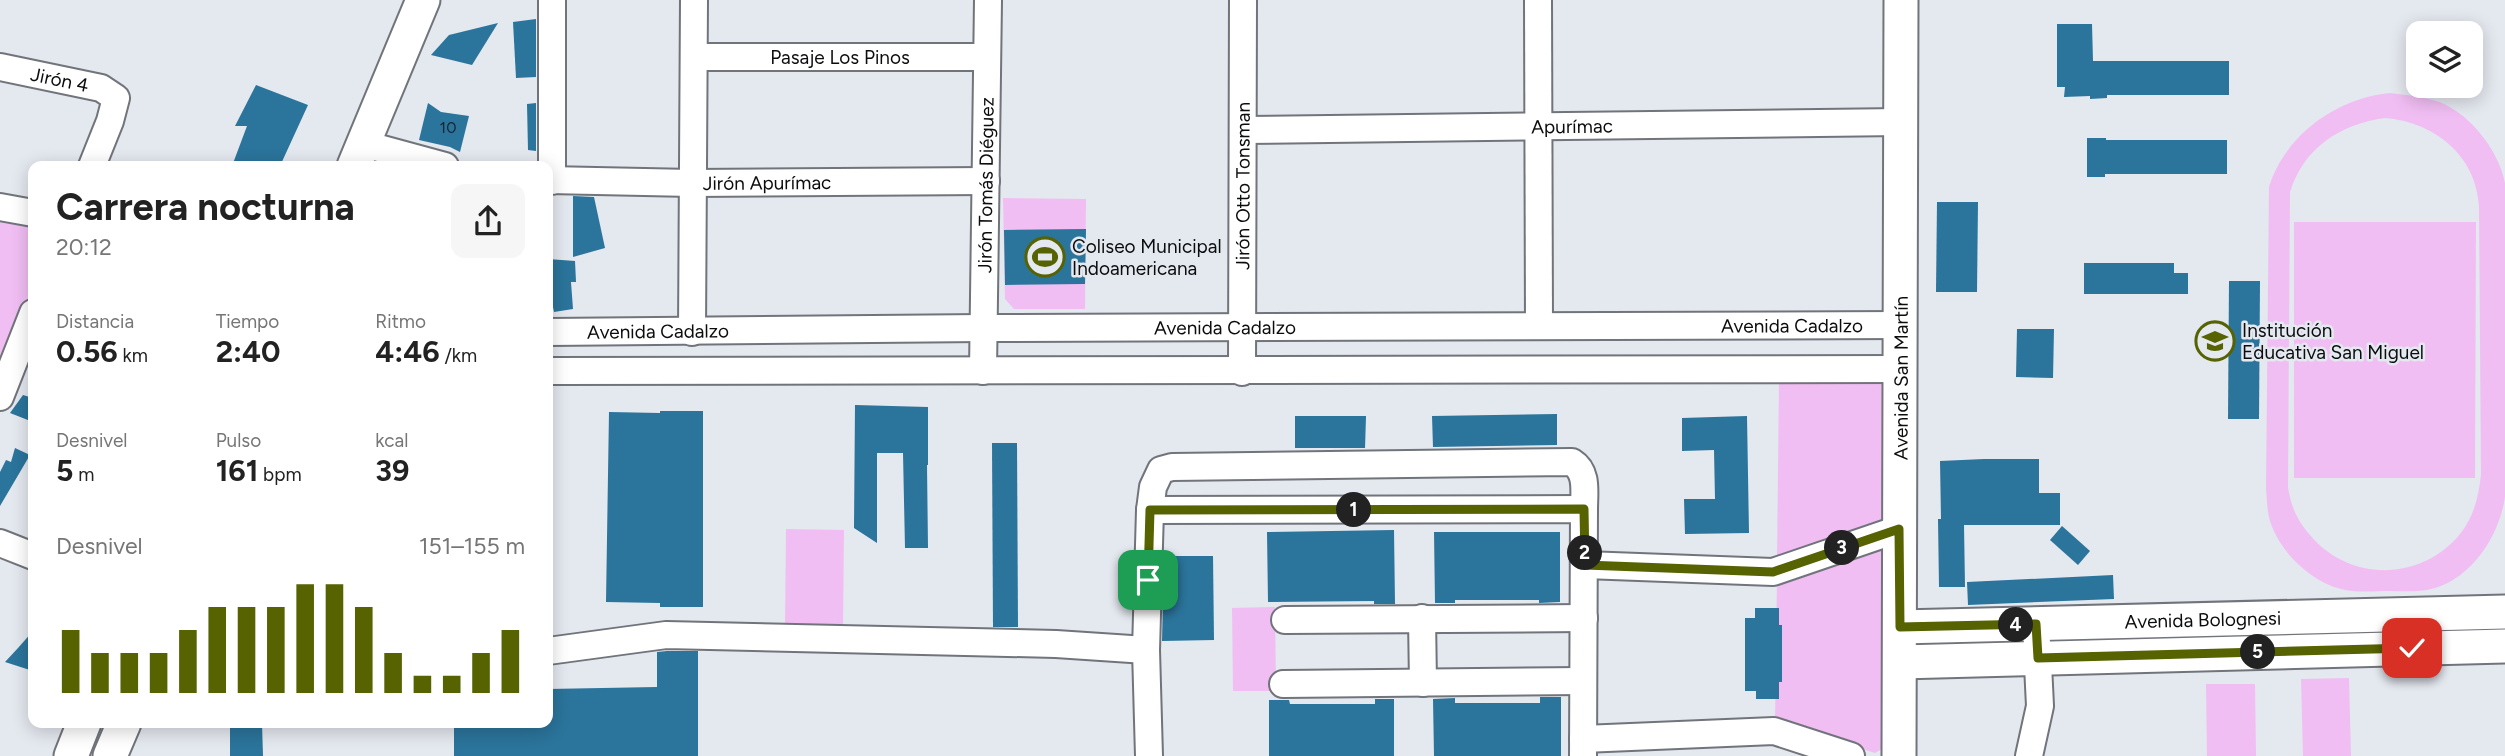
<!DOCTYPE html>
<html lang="es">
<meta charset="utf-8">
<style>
:root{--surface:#fff;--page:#f6f6f6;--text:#222;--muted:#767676;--accent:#576201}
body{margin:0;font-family:Figtree,sans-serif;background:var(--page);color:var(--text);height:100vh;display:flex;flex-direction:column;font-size:26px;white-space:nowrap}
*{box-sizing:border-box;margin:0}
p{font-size:23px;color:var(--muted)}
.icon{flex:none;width:38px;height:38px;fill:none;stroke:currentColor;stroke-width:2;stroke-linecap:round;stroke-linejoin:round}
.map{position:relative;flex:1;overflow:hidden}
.drawer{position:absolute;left:28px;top:161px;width:525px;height:567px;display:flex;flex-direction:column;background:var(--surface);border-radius:14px;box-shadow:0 4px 18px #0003}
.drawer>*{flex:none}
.controls{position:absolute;left:2406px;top:21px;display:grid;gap:14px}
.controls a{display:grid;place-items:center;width:77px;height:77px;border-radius:14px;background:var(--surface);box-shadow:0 4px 18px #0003;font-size:35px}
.pin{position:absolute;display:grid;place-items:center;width:60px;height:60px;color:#fff;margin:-30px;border-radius:14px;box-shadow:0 4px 10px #0006}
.km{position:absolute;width:35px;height:35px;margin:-18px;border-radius:50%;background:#222;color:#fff;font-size:19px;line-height:35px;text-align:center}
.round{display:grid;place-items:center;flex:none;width:74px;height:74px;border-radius:14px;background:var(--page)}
.headline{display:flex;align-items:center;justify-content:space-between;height:119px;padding:0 28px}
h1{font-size:38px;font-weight:700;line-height:52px}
.stats{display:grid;grid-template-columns:repeat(3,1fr);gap:10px;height:119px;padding:7px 28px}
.stats div{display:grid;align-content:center}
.stats b{font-size:30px;font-weight:700}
.stats small{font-size:19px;font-weight:400}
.stats p{font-size:19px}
.chart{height:196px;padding:14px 28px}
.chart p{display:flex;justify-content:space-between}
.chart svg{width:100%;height:126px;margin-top:7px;stroke:var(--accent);stroke-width:6}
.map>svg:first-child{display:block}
</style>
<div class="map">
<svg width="2505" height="756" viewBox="0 0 2505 756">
<rect width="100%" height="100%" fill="#e4e8ef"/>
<g fill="#f1bef3" fill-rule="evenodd">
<path d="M2390,93C2405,95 2420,96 2433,100C2467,109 2499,150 2505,183V497C2499,537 2470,582 2427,590C2415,592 2401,591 2389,591C2374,591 2355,593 2341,589C2310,581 2280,552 2270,521C2267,511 2267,499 2266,489L2269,187C2285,135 2337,98 2390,93ZM2385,118C2434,122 2476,155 2479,206L2481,474C2479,495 2474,517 2460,534C2421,582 2349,582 2310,535C2297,520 2291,507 2288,487L2290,192C2304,147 2341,124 2385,118Z"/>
<path d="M1003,198L1086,199L1085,309H1014L1005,299Z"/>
<path d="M0,217L33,224V309L0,391Z"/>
<path d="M2294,222H2476L2475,478H2294Z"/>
<path d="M1779,380L1883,381L1884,516L1879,523L1777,559Z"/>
<path d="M786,529L844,530L843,626L785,625Z"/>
<path d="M1878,543L1883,552L1882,749L1875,753L1775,722L1777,578Z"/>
<path d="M1275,607L1276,691H1233L1232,608Z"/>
<path d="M2349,678L2351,756H2303L2301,679Z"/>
<path d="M2206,684H2255L2256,756H2207Z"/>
</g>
<g fill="#2b749b">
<path d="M536,19V77L516,78L513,22Z"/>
<path d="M498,23L472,65L431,55L449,35Z"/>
<path d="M2057,24H2092L2093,61H2229V95H2107V98L2090,99V96L2064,97L2065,87H2057Z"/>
<path d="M256,85L308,105L280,166H232L247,126H235Z"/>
<path d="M428,103L441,112L469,116L460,152L450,147L419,140Z"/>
<path d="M536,103V151L528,150L527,104Z"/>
<path d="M2087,138H2106V140H2227V174H2105V177H2087Z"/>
<path d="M573,196L594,197L605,248L573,257Z"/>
<path d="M1937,202H1978L1977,292H1936Z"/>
<path d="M1086,229L1085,284L1005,285L1004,230Z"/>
<path d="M548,259L575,261L576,282H571L573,309L554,312L552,302H548Z"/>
<path d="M2084,263H2174V273H2188V294H2084Z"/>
<path d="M2229,281H2260L2259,419H2228Z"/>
<path d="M2017,329H2054L2053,378L2016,377Z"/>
<path d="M23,395L33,398V422L10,413Z"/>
<path d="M855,405L928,407V465H927L928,548H905L903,453H877V543L854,528Z"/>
<path d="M660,411H703V607H660V603L606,602L609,412L660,413Z"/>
<path d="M1557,414V445L1433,447L1432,416Z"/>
<path d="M1295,416H1366L1365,448H1295Z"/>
<path d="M1747,416L1749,533L1685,534L1684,499H1715L1714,450L1682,451V418Z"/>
<path d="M992,443H1017L1018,627H993Z"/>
<path d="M15,448L30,455L0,506V472L6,460L11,462Z"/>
<path d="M1984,459H2039V493H2060V525H1964L1965,587H1939L1938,519H1941L1940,461Z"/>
<path d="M2062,526L2090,551L2078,565L2050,540Z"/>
<path d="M1394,530L1395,604H1374V601L1268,602L1267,532Z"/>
<path d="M1434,532H1560V602L1539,603V600H1455V603H1435Z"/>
<path d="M1164,556H1213L1214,640L1162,641Z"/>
<path d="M2113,575L2114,599L1968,605L1967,582Z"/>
<path d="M1755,608H1779V625H1782V682H1779V699H1756V691H1745V618H1755Z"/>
<path d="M33,631V671L5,662L18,648Z"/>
<path d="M667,651H698V756H454V723H548V689L657,687V652Z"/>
<path d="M1540,697H1561V756H1434L1433,699L1455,698V703H1540Z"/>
<path d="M1375,699H1394V756H1269V700H1289L1290,704H1375Z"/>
<path d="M230,723H262L263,756H230Z"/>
</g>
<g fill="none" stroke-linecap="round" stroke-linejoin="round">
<g stroke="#71747b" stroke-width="30">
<g id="minor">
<path d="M1538,0L1539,326"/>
<path id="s1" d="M695,57H987"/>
<path id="s2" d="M0,67L101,88L116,98L110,121L92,166"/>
<path id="s3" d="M1243,130L1901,122"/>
<path d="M364,144L445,166"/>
<path id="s4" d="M548,180L692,183L986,181"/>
<path d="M552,181V0"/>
<path d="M0,207L33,213"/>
<path id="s5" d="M548,332L983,328L1902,325"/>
<path d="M692,332L694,0"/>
<path d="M548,371L1902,369"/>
<path id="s6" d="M983,371L988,0"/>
<path id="s7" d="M1242,372L1243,0"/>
<path d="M0,397L33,313"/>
<path d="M1150,510L1584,509L1583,756"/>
<path d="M0,543L33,556"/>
<path d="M1585,565L1773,572L1899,529"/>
<path d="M1422,618L1423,683"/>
<path d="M1285,620L1584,618"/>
<path d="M548,651L666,635L1056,644L1146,650"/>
<path d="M1283,684L1583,681"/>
<path d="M1583,739L1774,731L1851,756"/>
<path d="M1149,756L1146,650L1150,510L1153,487L1161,470L1172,467L1572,462C1588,472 1584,492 1584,509"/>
<path d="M2029,756L2040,706L2036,624"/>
</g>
</g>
<g stroke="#71747b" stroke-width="37">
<g id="major">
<path d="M354,166L423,0"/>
<path id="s8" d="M1900,627L2505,612"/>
<path d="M1900,662L2505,646"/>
<path d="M71,756L84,723"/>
<path d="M110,756L124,723"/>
<path id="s9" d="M1899,756C1901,504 1901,252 1901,0"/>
</g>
</g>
<use href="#minor" stroke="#fff" stroke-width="26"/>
<use href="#major" stroke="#fff" stroke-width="33"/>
</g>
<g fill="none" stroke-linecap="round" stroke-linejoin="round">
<g stroke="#fff" stroke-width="14">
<path id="route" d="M1148,580L1150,510L1584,509L1585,565L1773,572L1899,529L1900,627L2036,624L2038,658L2412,648"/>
</g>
<use href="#route" stroke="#576201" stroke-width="9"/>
</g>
<defs>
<g id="stadium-ring" transform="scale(2.0125)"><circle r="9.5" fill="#e4e8ef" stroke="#576201" stroke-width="1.5"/><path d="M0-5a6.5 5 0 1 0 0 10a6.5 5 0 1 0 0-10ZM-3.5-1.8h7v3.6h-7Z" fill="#576201"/></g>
<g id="school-ring" transform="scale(2.0125)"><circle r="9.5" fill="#e4e8ef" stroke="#576201" stroke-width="1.5"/><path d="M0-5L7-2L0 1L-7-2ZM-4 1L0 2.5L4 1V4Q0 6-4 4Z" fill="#576201"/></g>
</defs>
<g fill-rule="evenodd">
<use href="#stadium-ring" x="1045" y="257"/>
<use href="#school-ring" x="2215" y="341"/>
</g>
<g text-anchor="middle" stroke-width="5" stroke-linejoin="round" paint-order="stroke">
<g font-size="16" fill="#132631">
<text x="448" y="133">10</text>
</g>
<g font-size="19" fill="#0b0c0e" stroke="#e4e8ef">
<text dy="7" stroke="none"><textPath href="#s1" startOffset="145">Pasaje Los Pinos</textPath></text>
<text dy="7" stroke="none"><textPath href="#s2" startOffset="61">Jirón 4</textPath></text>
<text dy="7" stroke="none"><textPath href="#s3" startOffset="329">Apurímac</textPath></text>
<text dy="7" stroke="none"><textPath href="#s4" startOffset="219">Jirón Apurímac</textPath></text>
<text dy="7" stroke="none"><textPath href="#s6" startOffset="186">Jirón Tomás Diéguez</textPath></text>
<text dy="7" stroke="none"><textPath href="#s7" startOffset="186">Jirón Otto Tonsman</textPath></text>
<text dy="7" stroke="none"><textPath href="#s5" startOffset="1244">Avenida Cadalzo</textPath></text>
<text dy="7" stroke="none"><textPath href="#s5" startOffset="677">Avenida Cadalzo</textPath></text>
<text dy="7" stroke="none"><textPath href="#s5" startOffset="110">Avenida Cadalzo</textPath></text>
<text dy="7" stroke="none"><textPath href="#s9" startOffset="378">Avenida San Martín</textPath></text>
<text dy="7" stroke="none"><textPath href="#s8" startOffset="303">Avenida Bolognesi</textPath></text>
</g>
<g font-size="19" fill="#0b0c0e" stroke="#e4e8ef" text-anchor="start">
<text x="1072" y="253">Coliseo Municipal<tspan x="1072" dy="22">Indoamericana</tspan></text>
<text x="2242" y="337">Institución<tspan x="2242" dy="22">Educativa San Miguel</tspan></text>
</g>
</g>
</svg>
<div class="controls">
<a><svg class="icon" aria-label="layers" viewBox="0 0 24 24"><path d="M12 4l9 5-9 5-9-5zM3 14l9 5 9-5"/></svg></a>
</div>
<div class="pin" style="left:1148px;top:580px;background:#1e9e55"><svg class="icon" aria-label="arrive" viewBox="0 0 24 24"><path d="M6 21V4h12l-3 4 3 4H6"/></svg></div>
<div class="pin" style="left:2412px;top:648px;background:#d93025"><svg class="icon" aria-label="check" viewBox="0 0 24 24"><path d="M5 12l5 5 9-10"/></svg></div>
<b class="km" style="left:1354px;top:510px">1</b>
<b class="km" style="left:1585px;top:553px">2</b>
<b class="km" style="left:1842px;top:548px">3</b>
<b class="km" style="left:2016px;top:625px">4</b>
<b class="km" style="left:2258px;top:652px">5</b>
<section class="drawer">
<div class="headline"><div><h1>Carrera nocturna</h1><p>20:12</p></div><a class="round"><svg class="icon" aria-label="share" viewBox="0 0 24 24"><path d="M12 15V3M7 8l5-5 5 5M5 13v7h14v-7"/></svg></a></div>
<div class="stats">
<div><p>Distancia</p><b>0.56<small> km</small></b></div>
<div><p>Tiempo</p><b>2:40</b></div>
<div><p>Ritmo</p><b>4:46<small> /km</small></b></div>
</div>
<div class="stats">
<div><p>Desnivel</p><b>5<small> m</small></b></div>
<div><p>Pulso</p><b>161<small> bpm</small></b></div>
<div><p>kcal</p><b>39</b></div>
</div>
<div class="chart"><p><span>Desnivel</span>151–155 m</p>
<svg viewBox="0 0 160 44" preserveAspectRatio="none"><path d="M5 44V22M15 44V30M25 44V30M35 44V30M45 44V22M55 44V14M65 44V14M75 44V14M85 44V6M95 44V6M105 44V14M115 44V30M125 44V38M135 44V38M145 44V30M155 44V22"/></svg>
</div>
</section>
</div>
